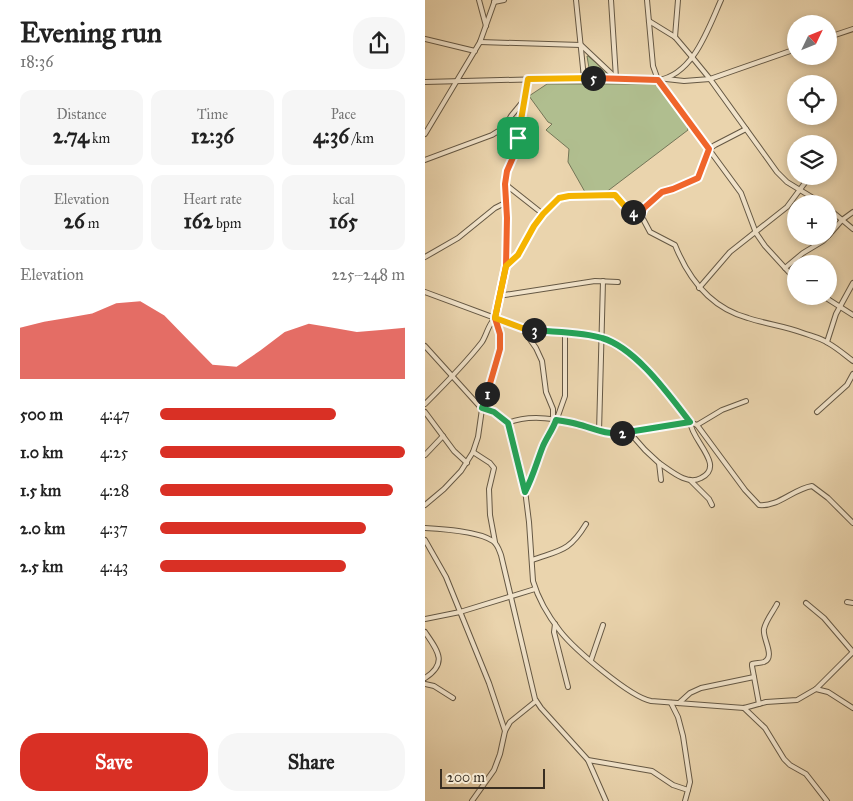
<!DOCTYPE html>
<meta charset="utf-8">
<style>
:root{--surface:#fff;--page:#f6f6f6;--text:#222;--muted:#767676;--accent:#d93025}
body{margin:0;font-family:"IM FELL Great Primer",serif;background:var(--page);color:var(--text);height:100vh;display:flex;flex-direction:column;font-size:19px;white-space:nowrap}
*{box-sizing:border-box;margin:0}
p{font-size:16px;color:var(--muted)}
.icon{flex:none;width:28px;height:28px;fill:none;stroke:currentColor;stroke-width:2;stroke-linecap:round;stroke-linejoin:round}
.map{position:relative;flex:1;overflow:hidden}
.sheet{display:flex;flex-direction:column;background:var(--surface);width:425px}
.sheet>*{flex:none}
.needle{width:32px;rotate:47deg}
.buttons{position:absolute;left:362px;top:15px;display:grid;gap:10px}
.buttons a{display:grid;place-items:center;width:50px;height:50px;border-radius:50%;background:var(--surface);box-shadow:0 2px 8px #0003;font-size:25px}
.scale{position:absolute;left:15px;bottom:12px;width:105px;box-sizing:border-box;padding-left:5px;border:2px solid #392e21;border-top:0;font-size:14px;line-height:18px;white-space:nowrap;color:#392e21;-webkit-text-stroke:4px #f1e3ca;paint-order:stroke}
.pin{position:absolute;display:grid;place-items:center;width:42px;height:42px;color:#fff;margin:-21px;border-radius:10px;box-shadow:0 2px 8px #0006}
.km{position:absolute;width:25px;height:25px;margin:-12px;border-radius:50%;background:#222;color:#fff;font-size:14px;line-height:25px;text-align:center}
.round{display:grid;place-items:center;flex:none;width:52px;height:52px;border-radius:20px;background:var(--page)}
.summary{display:flex;align-items:center;justify-content:space-between;height:85px;padding:0 20px}
h1{font-size:28px;font-weight:700;line-height:38px}
.stats{display:grid;grid-template-columns:repeat(3,1fr);gap:8px;height:85px;padding:5px 20px}
.stats div{display:grid;align-content:center;border-radius:12px;background:var(--page);text-align:center}
.stats b{font-size:21px;font-weight:700}
.stats small{font-size:14px;font-weight:400}
.stats p{font-size:14px}
.chart{height:140px;padding:10px 20px}
.chart p{display:flex;justify-content:space-between}
.chart svg{width:100%;height:90px;margin-top:5px;fill:var(--accent);opacity:.7}
.action{display:flex;gap:10px;margin-top:auto;padding:10px 20px}
.action a{flex:1;height:58px;border-radius:20px;background:var(--accent);color:#fff;font-size:20px;font-weight:700;line-height:58px;text-align:center}
.action a+a{background:var(--page);color:var(--text)}
ul{padding:0 20px;list-style:none;font-size:16px}
li{display:grid;grid-template-columns:80px 60px 1fr;align-items:center;height:38px}
li i{height:12px;border-radius:6px;background:var(--accent)}
main{display:flex;flex:1;min-height:0}
.map>svg:first-child{display:block}
</style>
<main>
<section class="sheet">
<div class="summary"><div><h1>Evening run</h1><p>18:36</p></div><a class="round"><svg class="icon" aria-label="share" viewBox="0 0 24 24"><path d="M12 15V3M7 8l5-5 5 5M5 13v7h14v-7"/></svg></a></div>
<div class="stats">
<div><p>Distance</p><b>2.74<small> km</small></b></div>
<div><p>Time</p><b>12:36</b></div>
<div><p>Pace</p><b>4:36<small> /km</small></b></div>
</div>
<div class="stats">
<div><p>Elevation</p><b>26<small> m</small></b></div>
<div><p>Heart rate</p><b>162<small> bpm</small></b></div>
<div><p>kcal</p><b>165</b></div>
</div>
<div class="chart"><p><span>Elevation</span>225–248 m</p>
<svg viewBox="0 0 160 44" preserveAspectRatio="none"><path d="M0 44V19L10 16L20 14L30 12L40 7L50 6L60 13L70 25L80 37L90 38L100 30L110 21L120 17L130 19L140 21L150 20L160 19V44z"/></svg>
</div>
<ul>
<li><b>500 m</b>4:47<i style="width:72%"></i></li>
<li><b>1.0 km</b>4:25<i style="width:100%"></i></li>
<li><b>1.5 km</b>4:28<i style="width:95%"></i></li>
<li><b>2.0 km</b>4:37<i style="width:84%"></i></li>
<li><b>2.5 km</b>4:43<i style="width:76%"></i></li>
</ul>
<div class="action"><a>Save</a><a>Share</a></div>
</section>
<div class="map">
<svg width="428" height="801" viewBox="0 0 428 801">
<rect width="100%" height="100%" fill="#ead4ad"/>
<filter id="stains"><feTurbulence type="fractalNoise" baseFrequency=".004" numOctaves="4"/><feColorMatrix values="0 0 0 0 .2 0 0 0 0 .09 0 0 0 0 .02 0 0 0 .5 -.17"/></filter>
<radialGradient id="worn" r=".72"><stop offset=".6" stop-color="#630" stop-opacity="0"/><stop offset="1" stop-color="#630" stop-opacity=".3"/></radialGradient>
<g fill="#b0be8f" stroke="#747658">
<path d="M162,56H163L184,74L182,76H168L165,74Z"/>
<path d="M122,84H229L233,86L262,124L263,130L180,193L160,192L143,162L144,149L121,130L127,124L123,122L104,96Z"/>
</g>
<g fill="none" stroke-linecap="round" stroke-linejoin="round">
<g stroke="#655844" stroke-width="6">
<g id="minor">
<path d="M54,0L61,26"/>
<path d="M151,0L159,78"/>
<path d="M186,0L191,78"/>
<path d="M222,0L228,66L233,80L316,193L331,233L340,246L371,280"/>
<path d="M69,2L79,0"/>
<path d="M224,21L250,37L267,57L285,79L352,172L362,182L398,204"/>
<path d="M250,37L253,0"/>
<path d="M404,37L428,29"/>
<path d="M0,39L50,51"/>
<path d="M55,42L156,45L191,78"/>
<path d="M241,79L259,81L285,79L371,49"/>
<path d="M0,82L159,78L233,80C268,75 283,29 296,0"/>
<path d="M321,129L290,145L284,149L273,178L248,189L237,192L219,208L216,215L225,232L250,245C264,280 286,308 323,318C341,324 360,326 378,333C386,336 396,338 403,343C412,348 420,355 428,361"/>
<path d="M0,134L55,42L70,0"/>
<path d="M0,160L67,135L75,130L82,123L86,116L100,99"/>
<path d="M80,184L118,214"/>
<path d="M404,209L428,229"/>
<path d="M404,235L417,220L428,212"/>
<path d="M0,257L33,238L70,208L80,203"/>
<path d="M81,266L93,255L109,227L118,214L134,199L144,196L189,195L204,211L216,215"/>
<path d="M360,268L378,253L398,241L403,236"/>
<path d="M274,288L305,252L362,207L385,176"/>
<path d="M0,292L97,328L176,337L192,344L229,376L265,422L272,425L297,410L321,401"/>
<path d="M73,296L170,281L193,282"/>
<path d="M398,296L428,315"/>
<path d="M97,328L111,348L117,361L121,392L128,409V420"/>
<path d="M402,342L411,314L428,283"/>
<path d="M0,346L57,409L69,412L83,423L99,482L104,522L108,581C113,598 124,617 135,631C149,649 205,697 226,701L319,708L341,702L372,700L391,689L403,692L428,708"/>
<path d="M0,404C20,384 40,364 57,342C62,334 63,325 70,318"/>
<path d="M0,412L29,451L42,463"/>
<path d="M392,412L422,385L428,374"/>
<path d="M83,423C104,414 129,418 151,424C164,427 175,434 188,434C214,434 240,426 265,422C267,441 301,466 276,478C262,486 245,470 234,463"/>
<path d="M272,425L320,490L334,505C354,507 368,489 387,486L403,498L428,523"/>
<path d="M174,432L178,281"/>
<path d="M205,433L220,450L234,463L236,480"/>
<path d="M48,452L65,463L69,468L64,489L65,515L70,542"/>
<path d="M0,455L18,436"/>
<path d="M265,480L284,499L287,505"/>
<path d="M101,490L108,477L119,443L129,427L140,396V333"/>
<path d="M0,505L19,489L36,471L48,452L53,437L57,409L75,349V334L70,318L81,266L82,218L80,184L82,171L89,155L93,138L103,79"/>
<path d="M0,528C18,529 53,531 68,541C73,545 74,550 76,555L110,699L116,708L163,760L227,771L248,785L263,790L260,801"/>
<path d="M0,540L21,577L64,683L80,731"/>
<path d="M107,560C135,550 144,552 161,524"/>
<path d="M422,602L428,603"/>
<path d="M381,603L399,618L428,652"/>
<path d="M0,619L35,612L110,589"/>
<path d="M130,624L129,632L143,687"/>
<path d="M0,632C13,651 23,663 0,678"/>
<path d="M166,660L178,625"/>
<path d="M0,684L9,686L28,698"/>
<path d="M391,689L428,652"/>
<path d="M246,703L253,717L258,736L265,782L263,790"/>
<path d="M254,703L265,693L276,688L329,677"/>
<path d="M334,704L327,666V664C331,663 336,663 339,662C351,657 337,638 339,629C341,620 348,612 352,604"/>
<path d="M319,708L340,728L359,759L365,765L381,774L402,801"/>
<path d="M163,760L181,801"/>
<path d="M47,801L69,770L75,754L80,731L85,722L111,701"/>
</g>
</g>
<use href="#minor" stroke="#f1e3ca" stroke-width="4"/>
</g>
<g fill="none" stroke-linecap="round" stroke-linejoin="round">
<g stroke="#fff" stroke-width="10">
<path id="split-1" d="M62,394L75,349V334L70,318L81,266L82,218L80,184L82,171L89,155L93,138"/>
</g>
<g stroke="#fff" stroke-width="10">
<path id="split-2" d="M62,394L57,408L69,412L83,423L100,492C108,477 112,461 118,446C122,437 128,429 131,420C138,421 145,422 152,424C168,428 180,435 197,433"/>
</g>
<g stroke="#fff" stroke-width="10">
<path id="split-3" d="M109,330C129,332 159,332 177,338C211,348 244,395 265,422L197,433"/>
</g>
<g stroke="#fff" stroke-width="10">
<path id="split-4" d="M109,330L97,328L70,318L81,266L93,255L109,226L118,214L134,198L144,196L190,195L204,211L208,212"/>
</g>
<g stroke="#fff" stroke-width="10">
<path id="split-5" d="M168,78L233,80L284,149L273,178L248,189L237,192L219,208L216,215L208,212"/>
</g>
<g stroke="#fff" stroke-width="10">
<path id="split-6" d="M93,138L103,79L168,78"/>
</g>
<use href="#split-1" stroke="#f0652b" stroke-width="6"/>
<use href="#split-2" stroke="#22a559" stroke-width="6"/>
<use href="#split-3" stroke="#22a559" stroke-width="6"/>
<use href="#split-4" stroke="#f5b400" stroke-width="6"/>
<use href="#split-5" stroke="#f0652b" stroke-width="6"/>
<use href="#split-6" stroke="#f5b400" stroke-width="6"/>
</g>
<rect width="100%" height="100%" filter="url(#stains)"/>
<rect width="100%" height="100%" fill="url(#worn)"/>
</svg>
<div class="buttons">
<a><svg class="needle" viewBox="-14 -14 28 28"><path d="M0-13l5 13h-10z" fill="#e53935"/><path d="M0 13l5-13h-10z" fill="#767676"/></svg></a>
<a><svg class="icon" aria-label="locate" viewBox="0 0 24 24"><circle cx="12" cy="12" r="6"/><path d="M12 2v4M12 18v4M2 12h4M18 12h4"/></svg></a>
<a><svg class="icon" aria-label="layers" viewBox="0 0 24 24"><path d="M12 4l9 5-9 5-9-5zM3 14l9 5 9-5"/></svg></a>
<a>+</a>
<a>−</a>
</div>
<div class="scale">200 m</div>
<div class="pin" style="left:93px;top:138px;background:#1e9e55"><svg class="icon" aria-label="arrive" viewBox="0 0 24 24"><path d="M6 21V4h12l-3 4 3 4H6"/></svg></div>
<b class="km" style="left:62px;top:394px">1</b>
<b class="km" style="left:197px;top:433px">2</b>
<b class="km" style="left:109px;top:330px">3</b>
<b class="km" style="left:208px;top:212px">4</b>
<b class="km" style="left:168px;top:78px">5</b>
</div>
</main>
